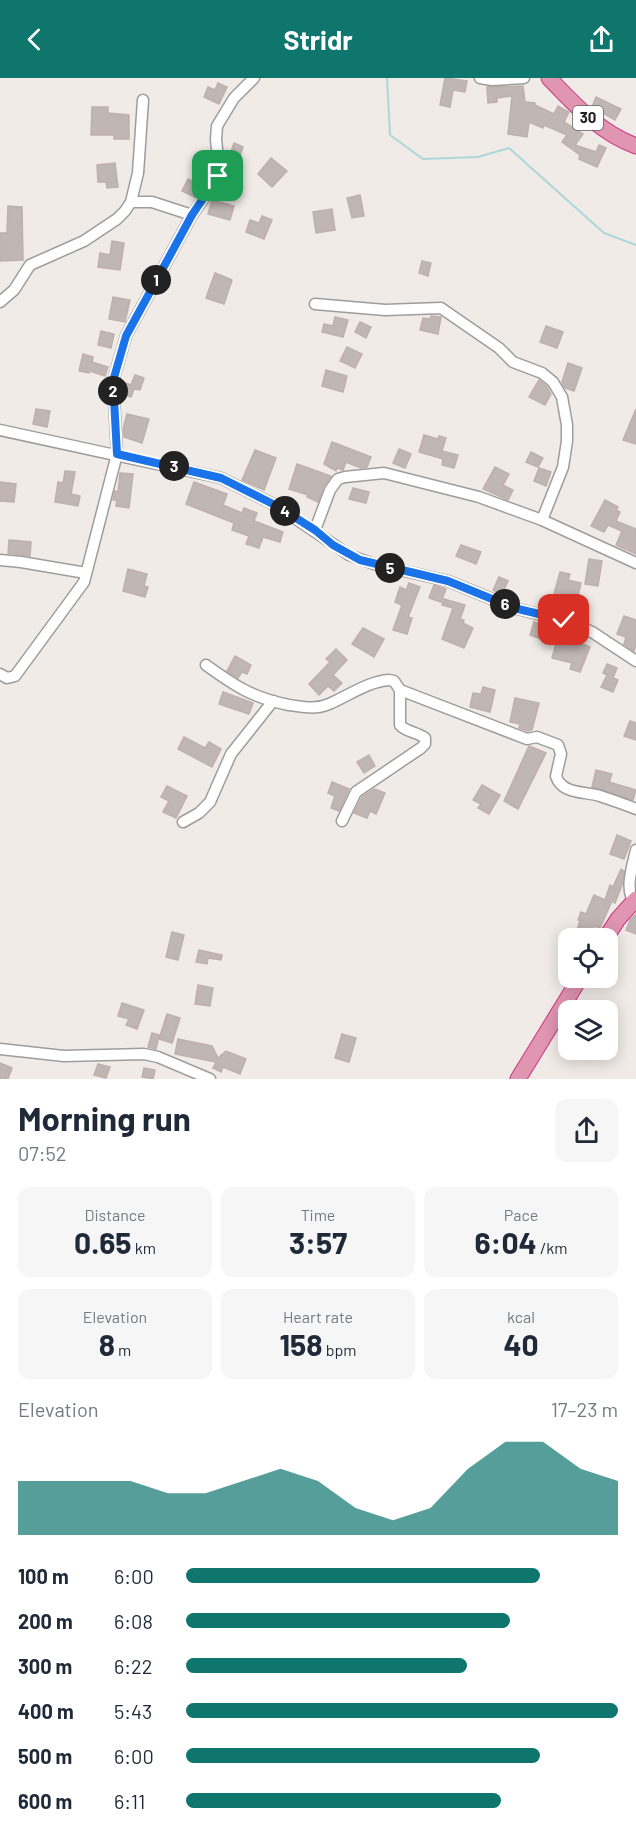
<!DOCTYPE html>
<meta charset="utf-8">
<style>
:root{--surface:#fff;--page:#f6f6f7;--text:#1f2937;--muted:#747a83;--accent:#0f766e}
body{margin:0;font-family:Barlow,sans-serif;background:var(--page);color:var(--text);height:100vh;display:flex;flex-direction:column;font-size:22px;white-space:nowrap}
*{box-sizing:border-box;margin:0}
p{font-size:20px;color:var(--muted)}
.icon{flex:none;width:33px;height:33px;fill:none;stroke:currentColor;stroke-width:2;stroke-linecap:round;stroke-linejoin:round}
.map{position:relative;height:1001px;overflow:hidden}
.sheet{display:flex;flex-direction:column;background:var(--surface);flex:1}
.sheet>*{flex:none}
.controls{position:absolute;left:558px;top:850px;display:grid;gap:12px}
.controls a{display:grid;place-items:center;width:60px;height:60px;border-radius:12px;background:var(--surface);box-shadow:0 3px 15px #0003;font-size:30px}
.pin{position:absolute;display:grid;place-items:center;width:51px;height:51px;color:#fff;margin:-26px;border-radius:12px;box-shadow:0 3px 9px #0006}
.km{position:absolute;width:30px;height:30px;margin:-15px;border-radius:50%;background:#222;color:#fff;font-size:16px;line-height:30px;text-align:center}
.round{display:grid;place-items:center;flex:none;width:63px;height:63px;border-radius:12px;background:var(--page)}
.overview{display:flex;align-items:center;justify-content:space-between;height:102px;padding:0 18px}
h1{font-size:33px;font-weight:700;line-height:45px}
.figures{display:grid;grid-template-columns:repeat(3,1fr);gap:9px;height:102px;padding:6px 18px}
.figures div{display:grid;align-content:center;border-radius:12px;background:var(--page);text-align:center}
.figures b{font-size:30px;font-weight:700}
.figures small{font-size:16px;font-weight:400}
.figures p{font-size:16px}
.chart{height:168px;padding:12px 18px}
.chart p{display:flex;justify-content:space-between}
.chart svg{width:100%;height:108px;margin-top:6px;fill:var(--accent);opacity:.7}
ul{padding:0 18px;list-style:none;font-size:20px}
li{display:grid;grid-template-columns:96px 72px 1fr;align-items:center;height:45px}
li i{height:15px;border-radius:8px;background:var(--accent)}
header{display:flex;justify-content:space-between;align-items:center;height:78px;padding:0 18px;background:var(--accent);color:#fff;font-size:27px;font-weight:700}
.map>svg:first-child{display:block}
</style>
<header><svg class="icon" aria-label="back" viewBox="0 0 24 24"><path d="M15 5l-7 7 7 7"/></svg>Stridr<svg class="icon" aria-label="share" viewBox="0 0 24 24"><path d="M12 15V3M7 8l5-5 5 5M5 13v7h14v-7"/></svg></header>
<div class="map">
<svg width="636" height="1001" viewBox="0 0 636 1001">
<rect width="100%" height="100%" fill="#f0ebe7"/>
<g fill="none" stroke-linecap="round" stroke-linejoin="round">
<path stroke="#abd7d9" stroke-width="2" d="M387,0L390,57L423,81L478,79L509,70L604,155L636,167"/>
</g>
<g fill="#c0b6b4" stroke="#c0b0ab" stroke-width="1.5">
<path d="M445,0L467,3L465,14L453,12L450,29L440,27Z"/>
<path d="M218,5L227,9L219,26L204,19L208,9L215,12Z"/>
<path d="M523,8L525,24L535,25V27L554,36L558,28L569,34L564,44L583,56L575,67L596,74L599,67L606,70L597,89L579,81L580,77L562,64L567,57L544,47L543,50L529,44L527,59L508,56L512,18L497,20V24L488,25L487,9Z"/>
<path d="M596,19L621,31L615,42L592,29Z"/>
<path d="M92,29H108V35L129,37V61H114V57H91Z"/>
<path d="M234,65L243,69L236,89L227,85Z"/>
<path d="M271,80L287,93L272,109L258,96Z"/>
<path d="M115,85L118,109L107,110L106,104H98L97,87Z"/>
<path d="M188,101L203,109L195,119L182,113Z"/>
<path d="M360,117L364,138L352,140L347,120Z"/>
<path d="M212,122L234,128L230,142L208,136Z"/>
<path d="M8,128L22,129L23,182L0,183V155H7Z"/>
<path d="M332,131L335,152L316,155L313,134Z"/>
<path d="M262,138L272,142L264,161L246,154L250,142L259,145Z"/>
<path d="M112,163L124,165L120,192L98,189L100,175L110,177Z"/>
<path d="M422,183L431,185L428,198L419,195Z"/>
<path d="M215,195L232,202L224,226L206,220Z"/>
<path d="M113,219L130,222L125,244L109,241Z"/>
<path d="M431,238L441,239L438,256L420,252L423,240L430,241Z"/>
<path d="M335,239L348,242L343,259L322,254L324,246L333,248Z"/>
<path d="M360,244L371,249L366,260L355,254Z"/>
<path d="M546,248L563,254L557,270L540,264Z"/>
<path d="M101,253L114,256L111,270L98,267Z"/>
<path d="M347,269L362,276L355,290L340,283Z"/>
<path d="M83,276L93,279L92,284L108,289L105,298L90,293L89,295L79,293Z"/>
<path d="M568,285L582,290L574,313L565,310L562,304Z"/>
<path d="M326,292L347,298L343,314L322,308Z"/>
<path d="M135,297L144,300L140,312L134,311L131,319L121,315V303L131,307Z"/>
<path d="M539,302L547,309L551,316L545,327L529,319Z"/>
<path d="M36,331L50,333L47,349L33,346Z"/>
<path d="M636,331V366L623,362Z"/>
<path d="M127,336L149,341L142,365L124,359L123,351Z"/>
<path d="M424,357L438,361L439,358L446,360L442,373L458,377L454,390L442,387L443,381L419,374Z"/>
<path d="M332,364L371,379L367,389L361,390L346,384L343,392L337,390L336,393L324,386Z"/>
<path d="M399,371L411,376L405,390L393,385Z"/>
<path d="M255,372L276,380L264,412L242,402Z"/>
<path d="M531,374L543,380L538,389L526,384Z"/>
<path d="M297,386L331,398L323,409L318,424L307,419L308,417L289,411Z"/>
<path d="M495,389L509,396L503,407L513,412L508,422L483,411Z"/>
<path d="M539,390L551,394L546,408L534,403Z"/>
<path d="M65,393L75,394L71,416L80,418L78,428L55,424L58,404L63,405Z"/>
<path d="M120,395L133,396L129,430L116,428L117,422H113L115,413L118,414Z"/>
<path d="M0,404L16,406L14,424L0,423Z"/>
<path d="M194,404L227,416L223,427L242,435L244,430L257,435L254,443L283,454L280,464L263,459L259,470L246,466L249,458L232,452L234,445L186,426Z"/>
<path d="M353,410L369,414L366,425L349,421Z"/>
<path d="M605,422L618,429L616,432L620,434L616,443L636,451V476L616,467L622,453L608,447L604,454L591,448Z"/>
<path d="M9,462L31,464L30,478L8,475Z"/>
<path d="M461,467L481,474L476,486L456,478Z"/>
<path d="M589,481L602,483L598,508L585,506Z"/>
<path d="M128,491L147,496L144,508L148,509L145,519L123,513Z"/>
<path d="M560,494L570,496L568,502L581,505L574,533L562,530L563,526L552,523Z"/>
<path d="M499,499L508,503L502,516L493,512Z"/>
<path d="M409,505L420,509L408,539L412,540L407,556L393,552L402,527L395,524L400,509L406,512Z"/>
<path d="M434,507L446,511L441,524L429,520Z"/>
<path d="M444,521L465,527L460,541L464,542L463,545L473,550L464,570L442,561L453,530L442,527Z"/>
<path d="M624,538L636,542V567L634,573L624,566L626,559L617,556Z"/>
<path d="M534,544L549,549L548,552L571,558L570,561L590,569L580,594L570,591L572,585L552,580L556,566L530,557Z"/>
<path d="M363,550L384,561L374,579L352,566Z"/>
<path d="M336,571L347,582L333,597L342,605L334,613L328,608L319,617L309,606L330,584L326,581Z"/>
<path d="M235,578L251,587L247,596L242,594L238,600L227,593Z"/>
<path d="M607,586L617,590L613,600L618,602L613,614L601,609L607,597L603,595Z"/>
<path d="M483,609L495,612L490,634L470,629L473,615L481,616Z"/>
<path d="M223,614L253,625L249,636L219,626Z"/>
<path d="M515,620L539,625L532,652L528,653L519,650L520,646L510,644Z"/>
<path d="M630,643L636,645V662L624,658Z"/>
<path d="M184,659L205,670L209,664L221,671L212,689L178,671Z"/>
<path d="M529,668L546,675L518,731L504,723Z"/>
<path d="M369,677L375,688L364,695L357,684Z"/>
<path d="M596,692L612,696L609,704L636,712L633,722L592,709Z"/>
<path d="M332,704L349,711L339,733L331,730L335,718L328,715Z"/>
<path d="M482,707L500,717L489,736L478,730L481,726L473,722Z"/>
<path d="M167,708L187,718L176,740L163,734L169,723L161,719Z"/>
<path d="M374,711L385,715L376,736L370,733L367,740L354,735L362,719Z"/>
<path d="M617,757L631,763L624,781L610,776Z"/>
<path d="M621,791L624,793L622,807L615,825L612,823L600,850L594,848L589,861H574L580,843L578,842L581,834L586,836L594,817L605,822L610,807L613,809Z"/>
<path d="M636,836V856L626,852L630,842Z"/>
<path d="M172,854L184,857L178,882L166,879Z"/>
<path d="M199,872L222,877L221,882L208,880L207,886L196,884Z"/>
<path d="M198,907L213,910L210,928L195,926Z"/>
<path d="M122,925L144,932L137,951L126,947L129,941L118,938Z"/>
<path d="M167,936L180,940L172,965L159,961Z"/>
<path d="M152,955L159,957L156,971L148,969Z"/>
<path d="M342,956L356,960L349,984L335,980Z"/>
<path d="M178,961L212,968L218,980L226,973L246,981L240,996L223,989L221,994L213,990L216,984L175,976Z"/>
<path d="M0,985L12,990L8,1001H0Z"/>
<path d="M98,986L110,989L106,1000L94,997Z"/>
<path d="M144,990L155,992L153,1001L142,999Z"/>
</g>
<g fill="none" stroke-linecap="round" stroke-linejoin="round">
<g stroke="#9d9d9d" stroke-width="13">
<g id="minor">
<path d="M480,0L492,2L524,0"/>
<path d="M131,124H152L192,137"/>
<path d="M0,224L14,212L30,187L84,163L117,141L125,133L131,124L138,95L143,22"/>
<path d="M315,226L385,232L441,230L499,270L513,284L542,295L553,304L562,319L567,347V363L563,389L542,442"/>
<path d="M0,352L221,400L277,428L349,477L374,486L448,503L514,530L573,545L592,554L636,583"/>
<path d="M315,452L330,412L338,401L345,399L384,395L479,419L542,442L636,485"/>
<path d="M0,482L21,484L86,495"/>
<path d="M206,587C235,608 253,620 289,627C304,629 315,632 329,626C348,618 369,603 389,602L394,603L400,612V647C406,654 417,654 425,660V666L421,670L356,714L342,743"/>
<path d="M0,596L7,600L15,598L84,504L117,376L113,303L126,258L192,137L215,104L219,92L216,61L217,48L234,20L254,0"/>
<path d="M400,612L527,661L537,659L558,667L561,676L556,698C562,717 585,713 600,718C612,722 624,726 636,731"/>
<path d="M183,744L199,735L210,724L231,676L273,623"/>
<path d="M636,772C633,786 623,815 636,825"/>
<path d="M0,971L64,978L144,976L158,979L210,1001"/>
</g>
</g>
<g stroke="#cd3584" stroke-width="17">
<g id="highway">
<path d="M549,0C576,28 599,54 636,68"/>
<path d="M605,861L618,841L636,821"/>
<path d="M518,1001L580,900"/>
</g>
</g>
<use href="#minor" stroke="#fff" stroke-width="10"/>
<use href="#highway" stroke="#e095b1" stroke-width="15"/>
</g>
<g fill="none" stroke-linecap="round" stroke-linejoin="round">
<g stroke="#fff" stroke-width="12">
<path id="route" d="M218,98L192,137L126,258L113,303L117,376L221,400L277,428L315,452L333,467L360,482L448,503L514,530L564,542"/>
</g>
<use href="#route" stroke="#1a73e8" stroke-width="8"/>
</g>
<g text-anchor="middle" stroke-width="4.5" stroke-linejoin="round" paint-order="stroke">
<rect fill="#fff" stroke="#636363" stroke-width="1.5" x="573" y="28" width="30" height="24" rx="4.5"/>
<g font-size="15" font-weight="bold" fill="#202020">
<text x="588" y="45">30</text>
</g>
</g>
</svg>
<div class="controls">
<a><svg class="icon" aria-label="locate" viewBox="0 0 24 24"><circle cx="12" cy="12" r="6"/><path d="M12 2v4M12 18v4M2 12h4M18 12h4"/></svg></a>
<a><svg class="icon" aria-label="layers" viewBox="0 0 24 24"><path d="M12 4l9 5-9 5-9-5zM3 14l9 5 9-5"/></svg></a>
</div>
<div class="pin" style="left:218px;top:98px;background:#1e9e55"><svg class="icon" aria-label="arrive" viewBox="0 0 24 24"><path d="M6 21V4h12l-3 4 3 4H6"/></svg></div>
<div class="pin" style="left:564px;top:542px;background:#d93025"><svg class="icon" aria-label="check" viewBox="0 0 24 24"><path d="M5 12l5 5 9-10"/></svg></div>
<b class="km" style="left:156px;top:202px">1</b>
<b class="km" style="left:113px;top:313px">2</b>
<b class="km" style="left:174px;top:388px">3</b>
<b class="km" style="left:285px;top:433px">4</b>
<b class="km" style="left:390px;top:490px">5</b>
<b class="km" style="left:505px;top:526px">6</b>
</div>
<section class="sheet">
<div class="overview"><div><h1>Morning run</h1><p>07:52</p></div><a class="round"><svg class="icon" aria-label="share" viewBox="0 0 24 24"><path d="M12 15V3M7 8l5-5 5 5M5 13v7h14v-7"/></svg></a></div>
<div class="figures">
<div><p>Distance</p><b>0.65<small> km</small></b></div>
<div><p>Time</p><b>3:57</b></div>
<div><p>Pace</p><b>6:04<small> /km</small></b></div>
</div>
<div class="figures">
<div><p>Elevation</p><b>8<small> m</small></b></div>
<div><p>Heart rate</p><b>158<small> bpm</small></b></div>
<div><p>kcal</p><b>40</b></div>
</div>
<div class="chart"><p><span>Elevation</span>17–23 m</p>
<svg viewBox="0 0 160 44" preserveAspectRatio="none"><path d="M0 44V22L10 22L20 22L30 22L40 27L50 27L60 22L70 17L80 22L90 33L100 38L110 33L120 17L130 6L140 6L150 17L160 22V44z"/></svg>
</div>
<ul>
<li><b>100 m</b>6:00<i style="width:82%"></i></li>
<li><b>200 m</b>6:08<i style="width:75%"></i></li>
<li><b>300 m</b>6:22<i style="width:65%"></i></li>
<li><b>400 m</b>5:43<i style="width:100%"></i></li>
<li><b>500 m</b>6:00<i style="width:82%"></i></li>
<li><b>600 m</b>6:11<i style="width:73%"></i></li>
</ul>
</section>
